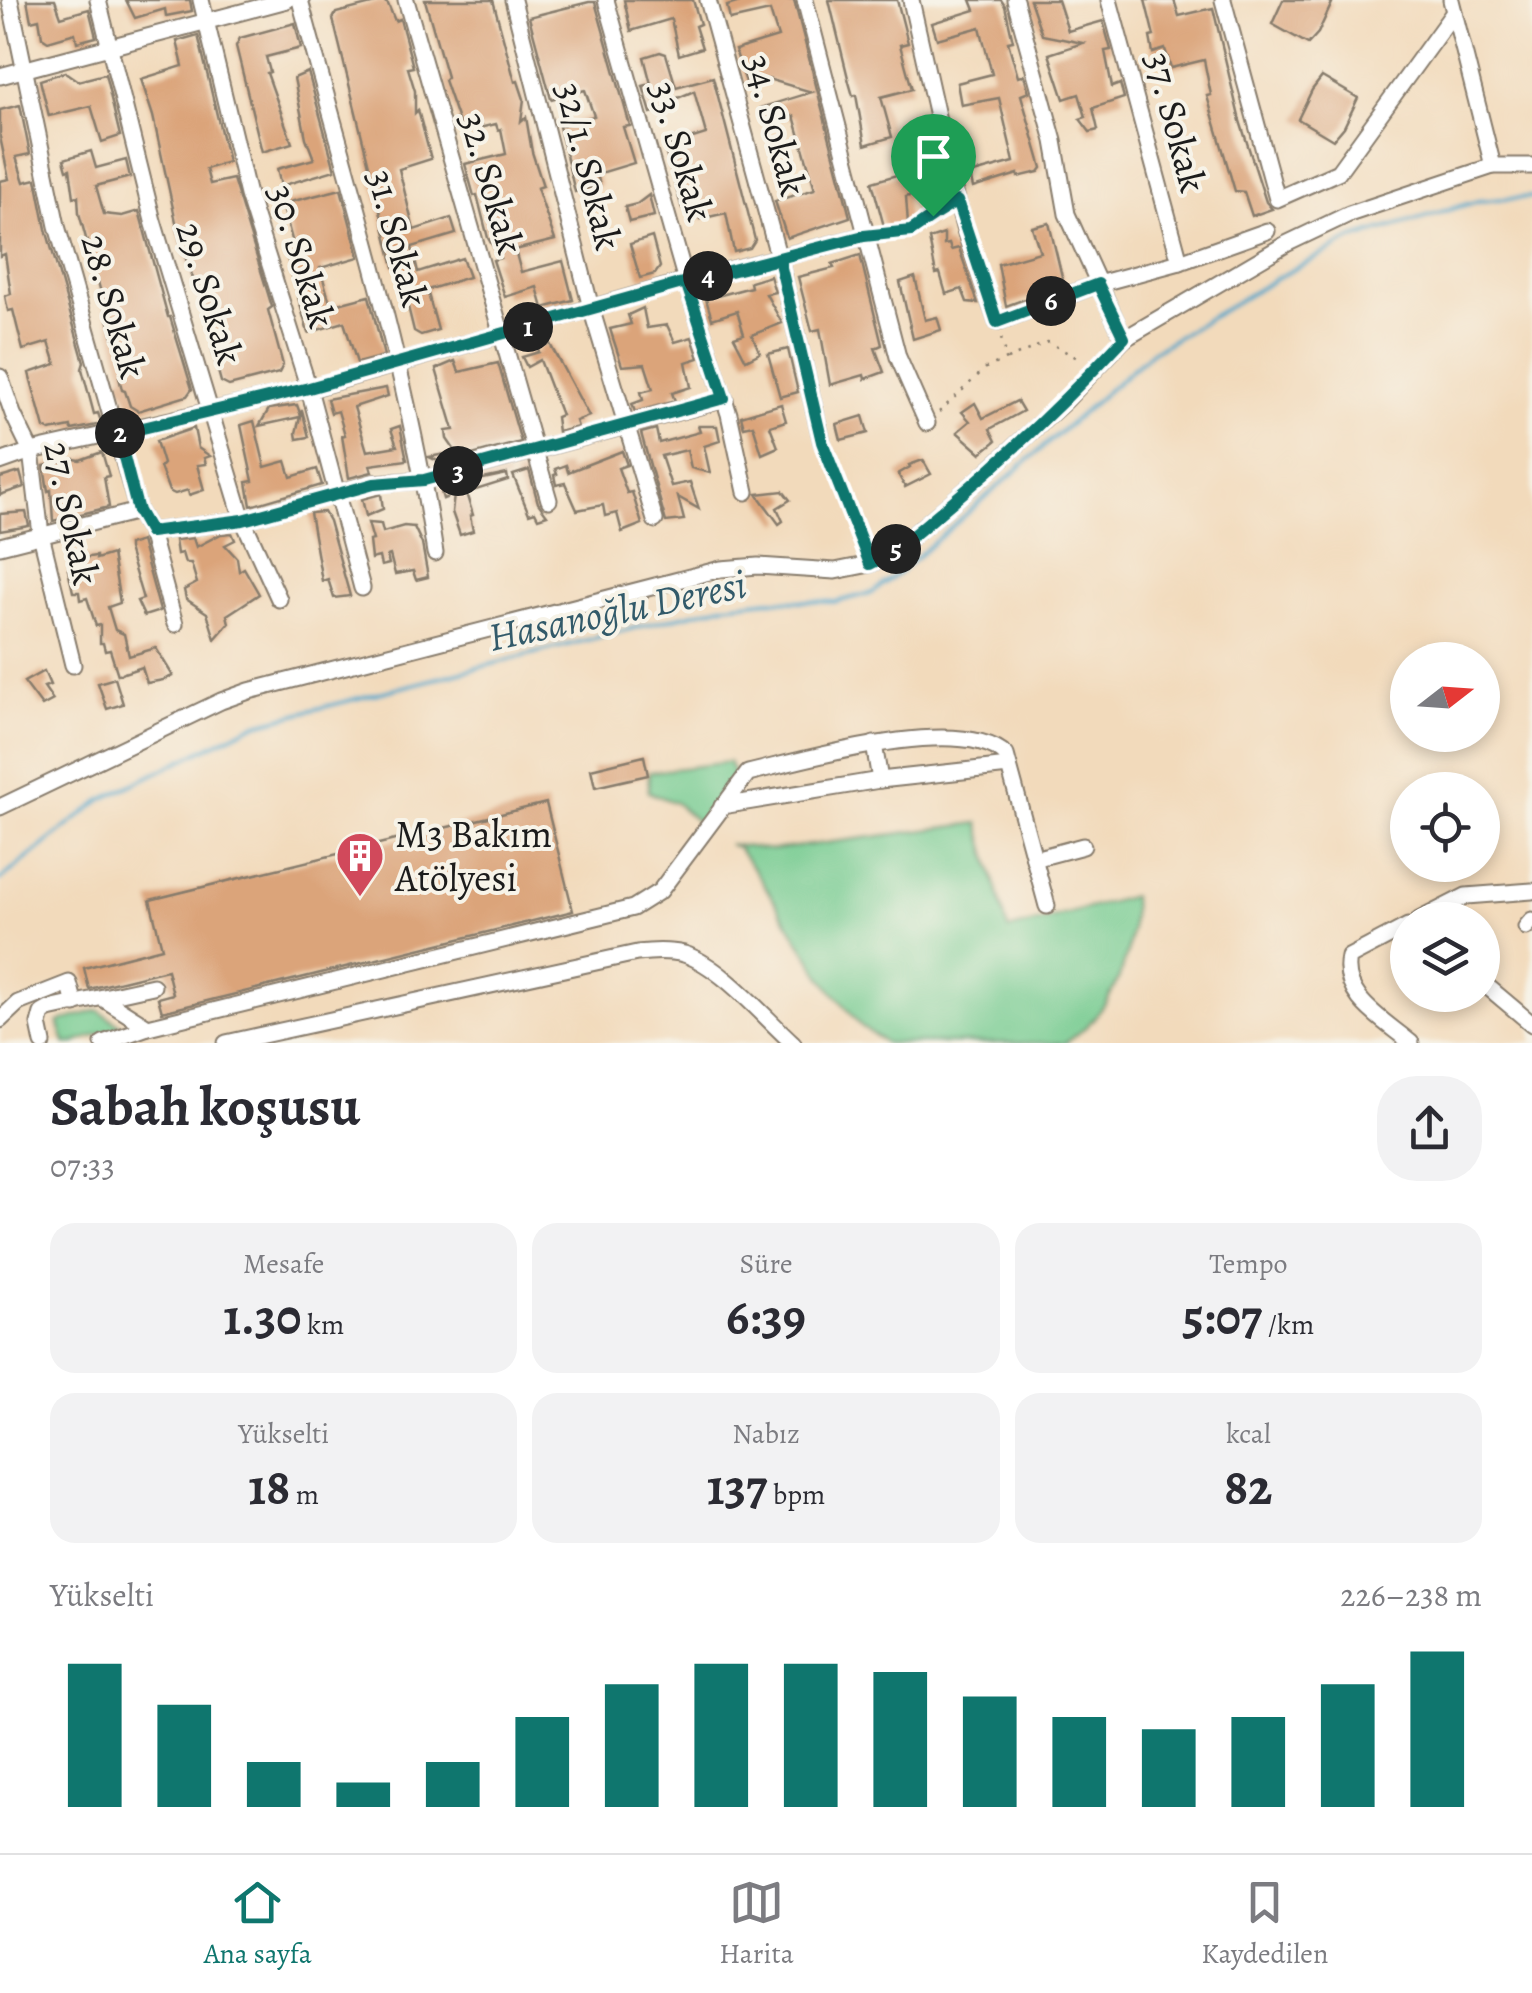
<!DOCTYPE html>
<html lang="tr">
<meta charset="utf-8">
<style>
:root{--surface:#fff;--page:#f2f2f3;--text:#2b2b33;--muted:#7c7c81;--line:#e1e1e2;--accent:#0f766e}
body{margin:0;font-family:Alegreya,serif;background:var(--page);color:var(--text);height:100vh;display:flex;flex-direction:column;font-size:38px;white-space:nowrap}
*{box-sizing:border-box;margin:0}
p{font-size:32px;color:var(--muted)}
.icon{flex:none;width:55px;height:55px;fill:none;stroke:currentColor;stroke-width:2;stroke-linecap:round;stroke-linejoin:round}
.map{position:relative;height:1043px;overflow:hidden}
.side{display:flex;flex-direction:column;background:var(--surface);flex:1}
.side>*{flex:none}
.needle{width:65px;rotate:73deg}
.tools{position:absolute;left:1390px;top:642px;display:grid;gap:20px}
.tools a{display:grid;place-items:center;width:110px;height:110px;border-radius:50%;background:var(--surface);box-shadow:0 5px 15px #0003;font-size:50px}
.pin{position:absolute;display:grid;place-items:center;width:85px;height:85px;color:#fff;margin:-102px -42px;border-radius:50% 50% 50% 0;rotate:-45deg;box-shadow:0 0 10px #0007}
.pin .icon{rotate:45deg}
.km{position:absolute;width:50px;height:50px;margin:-25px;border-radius:50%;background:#222;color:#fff;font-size:28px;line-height:50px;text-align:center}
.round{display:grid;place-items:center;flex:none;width:105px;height:105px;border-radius:40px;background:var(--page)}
.summary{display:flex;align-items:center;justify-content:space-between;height:170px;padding:0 50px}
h1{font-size:55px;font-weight:700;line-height:75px}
.figures{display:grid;grid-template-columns:repeat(3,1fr);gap:15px;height:170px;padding:10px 50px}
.figures div{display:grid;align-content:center;border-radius:25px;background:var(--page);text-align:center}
.figures b{font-size:50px;font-weight:700}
.figures small{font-size:28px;font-weight:400}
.figures p{font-size:28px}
.chart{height:280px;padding:20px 50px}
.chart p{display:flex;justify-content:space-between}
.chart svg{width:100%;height:180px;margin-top:10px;stroke:var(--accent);stroke-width:6}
.tab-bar{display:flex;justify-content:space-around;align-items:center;height:140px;border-top:2px solid var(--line);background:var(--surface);font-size:28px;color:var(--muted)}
.tab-bar a{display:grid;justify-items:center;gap:5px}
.tab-bar .current{color:var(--accent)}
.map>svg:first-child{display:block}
</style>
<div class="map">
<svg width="1532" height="1043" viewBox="0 0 1532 1043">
<rect width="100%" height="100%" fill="#f7f3e8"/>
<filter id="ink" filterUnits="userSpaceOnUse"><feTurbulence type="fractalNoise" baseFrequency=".01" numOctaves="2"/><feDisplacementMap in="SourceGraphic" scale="20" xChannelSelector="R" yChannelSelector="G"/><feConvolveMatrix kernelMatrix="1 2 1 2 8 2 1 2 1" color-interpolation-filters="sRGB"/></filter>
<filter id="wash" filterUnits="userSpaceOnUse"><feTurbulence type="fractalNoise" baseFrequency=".0048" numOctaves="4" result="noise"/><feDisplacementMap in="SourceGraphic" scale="40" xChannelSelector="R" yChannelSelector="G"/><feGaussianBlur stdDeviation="2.25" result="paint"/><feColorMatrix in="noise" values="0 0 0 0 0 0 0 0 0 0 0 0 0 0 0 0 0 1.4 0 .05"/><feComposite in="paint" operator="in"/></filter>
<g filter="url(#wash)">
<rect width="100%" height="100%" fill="#f2dabb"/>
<g fill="#74cb90" stroke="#487456" stroke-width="2.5">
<path d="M729,762L737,780L703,827L676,803L648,792L649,772Z"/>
<path d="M979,823L1008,930L1132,896C1135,953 1115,1011 1065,1043H886L861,1026L823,979L760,878L737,847L728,844L772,850Z"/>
<path d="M98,1010L122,1026L74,1043H65L58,1022Z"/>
</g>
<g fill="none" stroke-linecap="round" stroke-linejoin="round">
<path stroke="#4ca5c9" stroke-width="4" d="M0,880L101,800L253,725L725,605L769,600L836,602L872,593L900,572L1152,352L1277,278L1352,239L1478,201L1532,197"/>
</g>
<g id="blocks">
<g fill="#dba47a">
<path d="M27,0H55L61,17L89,9L96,37L77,42L75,33L48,41L42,37L39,19L31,21Z"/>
<path d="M126,0H190L192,11L166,16L165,9L135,18Z"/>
<path d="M425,0H493L515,82L518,81L524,99L521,121L526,117L532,152L543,186L537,188L555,240L515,250L521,272L563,261L573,300L543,308L537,287L505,297L493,260L500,258L488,238L477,195L474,196L465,164L506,154L501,129L498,130L496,124L462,132L444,80L447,77Z"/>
<path d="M624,0H693L700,24L695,26L702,48L679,55L671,19L631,31Z"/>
<path d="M746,0H794L850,217L787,238L775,201L815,189L794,116L765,123L760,108L812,92L768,79L747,85L735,50L778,37L770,11L730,20L727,6Z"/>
<path d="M829,0H897L908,43L900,45L912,89L881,97L892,137L865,145L856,95L853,96L849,82Z"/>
<path d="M971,0H1001L1005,6L1013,41L1008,42L1018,77L1024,75L1029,92L1021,95L1042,168L1039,172L1018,177V174L973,188L970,174L1014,162L999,98L961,105L957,83L992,74L980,27L937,39L932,23L975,10Z"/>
<path d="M1030,0H1058L1068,31L1103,21L1111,50L1105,51L1112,87L1120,84L1124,98L1093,108L1098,130L1090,132L1080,119L1086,117L1079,94L1064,99L1049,54L1083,43L1042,35Z"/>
<path d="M1145,0H1174L1179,16L1213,8L1240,121L1266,202L1272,209L1252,216L1244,192L1235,191L1207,96L1211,95L1204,60L1171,68L1165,49L1153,53L1150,37L1154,36Z"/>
<path d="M1283,0H1326L1332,3L1318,33L1308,44L1272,24Z"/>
<path d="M383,1L388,4L395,21L400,19L413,67L408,68L415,91V113L418,110L431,159L399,169L414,230L451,218L456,234L412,247L418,272L462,258L469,277L427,290L438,330L421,335L414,331L398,266L394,267L333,19L336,13Z"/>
<path d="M589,2H595L630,126L623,127L634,163L597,174L600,185L575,192L559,126L594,116L585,90L551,99L529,17Z"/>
<path d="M295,23L301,48L266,57L270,72L267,73L292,143L262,152L236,46L240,38Z"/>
<path d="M198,35L228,162L206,169L210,184L233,179L272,307L268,310L283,365L279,373L229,386L221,382L212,349L218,347L181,245L153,116L141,79L183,66L177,41Z"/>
<path d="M660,52L666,54L676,87L713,77L755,240L750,248L734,252L726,213L700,219L696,205L682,208L664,147L706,134L694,91L673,100L675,106L651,113L643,86L651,84L644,57Z"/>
<path d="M65,72L78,81L105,74L120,136L102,142L91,106L49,116L40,80Z"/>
<path d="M308,72L335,170L281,186L277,169L314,159L306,138L294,78Z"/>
<path d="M1322,77L1358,98L1344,127L1333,140L1298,119L1312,90Z"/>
<path d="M20,105L30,154L16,157L24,182L36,179L46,229L84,362L82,369L94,414L98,413L102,424L72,430L71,427L50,431L44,428L29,373L56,364L49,342L23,350L13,310L8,311L5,296L11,294L5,254L0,256V181L9,179L0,137V110Z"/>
<path d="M91,151L96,168L126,160L130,177L96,186L104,214L122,216L139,211L168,317H170L192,389L187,396L138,411L130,406L125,391L122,390L119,377L124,376L79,213L78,196L74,197L70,169L67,170L64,159Z"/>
<path d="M937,167L942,186L906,197L908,224L885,230L872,182L900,174L901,178Z"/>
<path d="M341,189L359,257L320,268L331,306L369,296L384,356L357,363L344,322L308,333L287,257L296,254L282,204Z"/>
<path d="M649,195L654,216L629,222L625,207L637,204Z"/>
<path d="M1049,223L1064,285L1006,306L998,264L1040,252L1032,227Z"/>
<path d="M944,234V245L949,244L951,250L959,248L978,303L967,302L962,289L946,294L940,273L936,274L929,239Z"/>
<path d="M652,237L660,267L655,274L640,278L630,244Z"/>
<path d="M860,255L882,345L875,348L884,372L865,379L864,375L830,385L820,329L812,331L798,277L834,268L832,264Z"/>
<path d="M770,276L775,292L766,294L782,323L752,335L760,353L746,360L734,337L744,334L737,311L712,319L706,299L751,287L750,282Z"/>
<path d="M915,277L925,320L937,317L941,330L913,339L900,282Z"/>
<path d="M643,308L647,328L667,325L675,342L692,337L699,358L686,362L691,387L672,393L675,401L635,412L632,404L643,400L641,392L653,389L645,364L622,366L610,329L631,324L628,315Z"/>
<path d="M550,344L589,416L576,421L578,427L558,432L556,417L561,415L540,360L527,367L522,357L539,352L538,347Z"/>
<path d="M788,349L798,392L780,397L768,354Z"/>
<path d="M455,361L459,372L498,363L521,442L442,463L429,457L456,452L447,439L446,431L454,430L436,369Z"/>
<path d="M386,388L388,396L354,407L367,451L397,446L391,429L400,426L407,460L370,465L372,472L349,478L342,436L345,435L338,411L331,413L327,399Z"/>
<path d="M1017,401L1023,411L990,429L996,441L981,453L957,432L970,421L962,412L975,403L983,418Z"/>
<path d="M781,404L786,421L770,426L778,447L762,454L753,425L744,427L741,416Z"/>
<path d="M297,405L301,416L302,410L309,437L297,439L296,433L300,417L259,426L269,409Z"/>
<path d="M863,416L868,433L841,440L837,424Z"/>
<path d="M254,421L265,467L286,461L291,477L317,469L322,485L251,506L247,482L253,481L241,425Z"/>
<path d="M698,426H717L720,441L704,446L710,473L691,468L687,450L661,456L671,486L690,482L699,509L678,497L684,520L666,522L641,433L656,429L659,443L700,432Z"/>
<path d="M194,428L198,448L210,456L204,458L206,464L197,465L204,490L189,495L188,490L175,494L169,491L160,467L163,464L156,441Z"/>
<path d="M622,451L627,465L618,468L627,493L632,492L642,524L622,532L617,513L605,516L603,505L577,510L565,483L556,485L554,475L557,474L555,469L566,465L568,472Z"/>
<path d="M102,452L109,476L104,477L109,507L53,521L51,490L48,491L44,466L74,459L80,460Z"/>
<path d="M923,460L931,474L905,487L898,474L910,467L909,465Z"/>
<path d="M529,470L538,503L547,515L538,518L535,512L529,514L513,475Z"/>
<path d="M20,472L24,487L0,495V478Z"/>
<path d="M507,474L508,480L466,493L473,515L470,516L473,531L460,535L452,512L454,495L443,499L440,488Z"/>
<path d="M783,491L790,500L777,508L783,521L779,524L757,494Z"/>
<path d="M381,494L383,509L366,516L362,499Z"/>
<path d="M26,512L29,526L0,531V514Z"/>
<path d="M324,512L329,521L350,596L334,598L328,579L322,581L310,513Z"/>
<path d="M368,523L381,524L383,532L404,526L414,527L422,544L428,577L416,580L413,571L395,574L390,555L387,556L389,564L381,566L379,557L371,559L369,541L373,540Z"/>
<path d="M232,533L235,540L225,545L237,558L239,571L244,568L259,594L227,615L229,623L215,639L207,613L186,599L184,590L197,583L191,563H185L182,553L177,554L175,540L193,538L196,547L221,534Z"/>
<path d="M141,541L160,611L144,616L137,601L143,599L128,549V545Z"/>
<path d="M112,554L120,603L108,607L115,630L124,634L129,656L156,648L173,676L163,680L147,683L142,667L118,675L110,650L105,651L103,643H100V625L96,626L87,598L80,600L79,592H73L68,569L76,567L75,559L96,556V559Z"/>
<path d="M44,671L50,685L44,687L53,700L42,706L24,682Z"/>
<path d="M115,678L123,704L107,709L98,683Z"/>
<path d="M644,756L648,775L595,787L591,769Z"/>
<path d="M546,803L573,911L162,1012L158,998L173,994L167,970L89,989L84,968L162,948L150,900Z"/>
</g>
</g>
</g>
<g filter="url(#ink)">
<use href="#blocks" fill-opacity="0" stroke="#877b6c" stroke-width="2.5"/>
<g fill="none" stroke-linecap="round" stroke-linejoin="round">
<g stroke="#877b6c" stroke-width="19">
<g id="minor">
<path d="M10,0L57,226L138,511L150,532L175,624"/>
<path d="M98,0L153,221L243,520L279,599"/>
<path d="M201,0L248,195L309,389L362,588"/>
<path d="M300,0C349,183 407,366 435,553"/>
<path d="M406,0L549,500"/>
<path d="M513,0L591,308L655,520"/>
<path d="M606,0L686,281L729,414L746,492"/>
<path d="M708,0L779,259L822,442"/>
<path d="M805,0L898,357L927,423"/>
<path d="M911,0L950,174L965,231L997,322L1098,284L1180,262L1267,231"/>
<path d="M1015,0L1054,141L1067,214L1124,339"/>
<path d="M1109,0L1180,262"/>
<path d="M1223,0L1277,199L1338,172L1454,12"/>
<path d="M1451,0L1493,166"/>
<path d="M0,76L287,0"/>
<path d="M0,377L13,414L31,451L41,535L73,665"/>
<path d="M0,462L31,451L309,389L686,281L864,236"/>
<path d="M150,532L243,520L374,483L424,480L725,399"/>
<path d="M0,546L138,511"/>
<path d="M874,744L880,780"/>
<path d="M722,806L880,780L1009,766"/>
<path d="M0,807L221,701L249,691L721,569L758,566L835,571L870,564L892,553L977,481L1066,400L1124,339L1286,244L1349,214L1493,166H1532"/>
<path d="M1034,859L1083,846"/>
<path d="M1419,920L1466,896L1532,891"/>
<path d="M1408,926L1349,957C1340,997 1384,1020 1411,1043"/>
<path d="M1526,927L1532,920"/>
<path d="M1482,982L1532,1024"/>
<path d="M102,998L148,1027L633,908L660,891L748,773C803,760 962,713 1006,755L1047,906"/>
<path d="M0,1020L18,1003L69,983L75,1004"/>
<path d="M43,1043L39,1024L42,1013L49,1009L153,986"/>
<path d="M103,1043L148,1027"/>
<path d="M226,1043L637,953C653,951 668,950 684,954C721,966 764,1017 793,1043"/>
</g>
</g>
<g stroke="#877b6c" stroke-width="2.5" stroke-dasharray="2.5 8" stroke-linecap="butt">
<path d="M880,234L911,231L945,208"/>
<path d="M1007,359L1048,342L1081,360"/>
<path d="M939,412L986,368L1006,359L1001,338"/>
<path d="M828,457L863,548"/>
</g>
<use href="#minor" stroke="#fff" stroke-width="15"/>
</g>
</g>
<g fill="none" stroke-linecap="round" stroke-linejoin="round" filter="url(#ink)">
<g stroke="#fff" stroke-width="20">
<path id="route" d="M933,216L911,231L864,236L686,282L309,388L118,434L138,511L150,532L243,520L374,484L424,480L724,398L686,282L779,259L822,442L870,564C900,549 924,526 950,504C1012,452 1069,397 1124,338L1098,284L997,322L957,201L933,216"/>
</g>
<use href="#route" stroke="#0f766e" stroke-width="12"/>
</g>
<defs>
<g id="building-pin" transform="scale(2.5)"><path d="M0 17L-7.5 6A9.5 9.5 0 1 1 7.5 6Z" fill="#d1495b" stroke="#f7f3e8"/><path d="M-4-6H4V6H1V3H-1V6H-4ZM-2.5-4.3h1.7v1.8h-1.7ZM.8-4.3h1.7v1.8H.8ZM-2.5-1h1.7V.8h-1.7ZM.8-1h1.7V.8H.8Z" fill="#fff"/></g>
</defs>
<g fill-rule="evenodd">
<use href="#building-pin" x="360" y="856"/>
</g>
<g text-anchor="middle" stroke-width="8" stroke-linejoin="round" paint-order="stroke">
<g font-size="38" fill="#1c1c1c" stroke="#f7f3e8">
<text transform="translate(1176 122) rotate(75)" y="13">37. Sokak</text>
<text transform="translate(776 125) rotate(75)" y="13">34. Sokak</text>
<text transform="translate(682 151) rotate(74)" y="13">33. Sokak</text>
<text transform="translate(589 166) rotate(76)" y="13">32/1. Sokak</text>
<text transform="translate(492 183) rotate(74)" y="13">32. Sokak</text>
<text transform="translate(398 238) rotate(75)" y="13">31. Sokak</text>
<text transform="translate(302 256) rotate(73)" y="13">30. Sokak</text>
<text transform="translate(210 293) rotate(73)" y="13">29. Sokak</text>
<text transform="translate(114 306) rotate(74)" y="13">28. Sokak</text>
<text transform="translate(72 513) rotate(78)" y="13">27. Sokak</text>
</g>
<g font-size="38" fill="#1c1c1c" stroke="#f7f3e8" text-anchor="start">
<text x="395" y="847">M3 Bakım<tspan x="395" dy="44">Atölyesi</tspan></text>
</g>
<g font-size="40" font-style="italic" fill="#325a6a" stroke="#f7f3e8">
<text transform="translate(617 610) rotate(-12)" y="14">Hasanoğlu Deresi</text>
</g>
</g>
</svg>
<div class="tools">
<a><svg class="needle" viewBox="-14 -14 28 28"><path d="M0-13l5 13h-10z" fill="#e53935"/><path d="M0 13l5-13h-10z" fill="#7c7c81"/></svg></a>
<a><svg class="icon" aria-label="locate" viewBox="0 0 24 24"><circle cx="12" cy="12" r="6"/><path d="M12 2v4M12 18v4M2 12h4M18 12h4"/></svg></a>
<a><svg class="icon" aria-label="layers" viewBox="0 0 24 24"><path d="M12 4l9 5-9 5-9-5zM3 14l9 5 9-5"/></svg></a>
</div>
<div class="pin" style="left:933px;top:216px;background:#1e9e55"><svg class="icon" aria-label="arrive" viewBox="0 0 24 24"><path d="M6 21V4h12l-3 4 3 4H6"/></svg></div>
<b class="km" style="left:528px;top:327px">1</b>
<b class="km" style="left:120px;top:433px">2</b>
<b class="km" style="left:458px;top:471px">3</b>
<b class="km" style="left:708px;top:276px">4</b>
<b class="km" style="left:896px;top:549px">5</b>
<b class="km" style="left:1051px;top:301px">6</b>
</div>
<section class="side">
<div class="summary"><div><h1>Sabah koşusu</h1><p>07:33</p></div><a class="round"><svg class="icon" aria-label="share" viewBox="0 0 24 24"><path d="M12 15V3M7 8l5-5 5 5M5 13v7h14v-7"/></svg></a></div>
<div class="figures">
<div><p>Mesafe</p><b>1.30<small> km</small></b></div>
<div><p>Süre</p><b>6:39</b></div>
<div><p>Tempo</p><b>5:07<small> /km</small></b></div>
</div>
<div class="figures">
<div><p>Yükselti</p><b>18<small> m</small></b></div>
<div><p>Nabız</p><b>137<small> bpm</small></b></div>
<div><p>kcal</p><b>82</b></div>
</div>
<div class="chart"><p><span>Yükselti</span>226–238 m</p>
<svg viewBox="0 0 160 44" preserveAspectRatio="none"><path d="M5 44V9M15 44V19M25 44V33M35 44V38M45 44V33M55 44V22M65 44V14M75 44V9M85 44V9M95 44V11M105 44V17M115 44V22M125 44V25M135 44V22M145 44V14M155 44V6"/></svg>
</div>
</section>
<nav class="tab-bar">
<a class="current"><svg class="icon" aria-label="home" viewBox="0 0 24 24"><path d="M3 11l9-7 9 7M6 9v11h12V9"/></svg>Ana sayfa</a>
<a><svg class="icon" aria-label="map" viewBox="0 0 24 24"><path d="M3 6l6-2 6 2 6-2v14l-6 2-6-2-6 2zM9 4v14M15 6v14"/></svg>Harita</a>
<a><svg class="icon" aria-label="saved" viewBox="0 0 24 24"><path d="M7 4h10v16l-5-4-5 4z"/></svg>Kaydedilen</a>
</nav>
